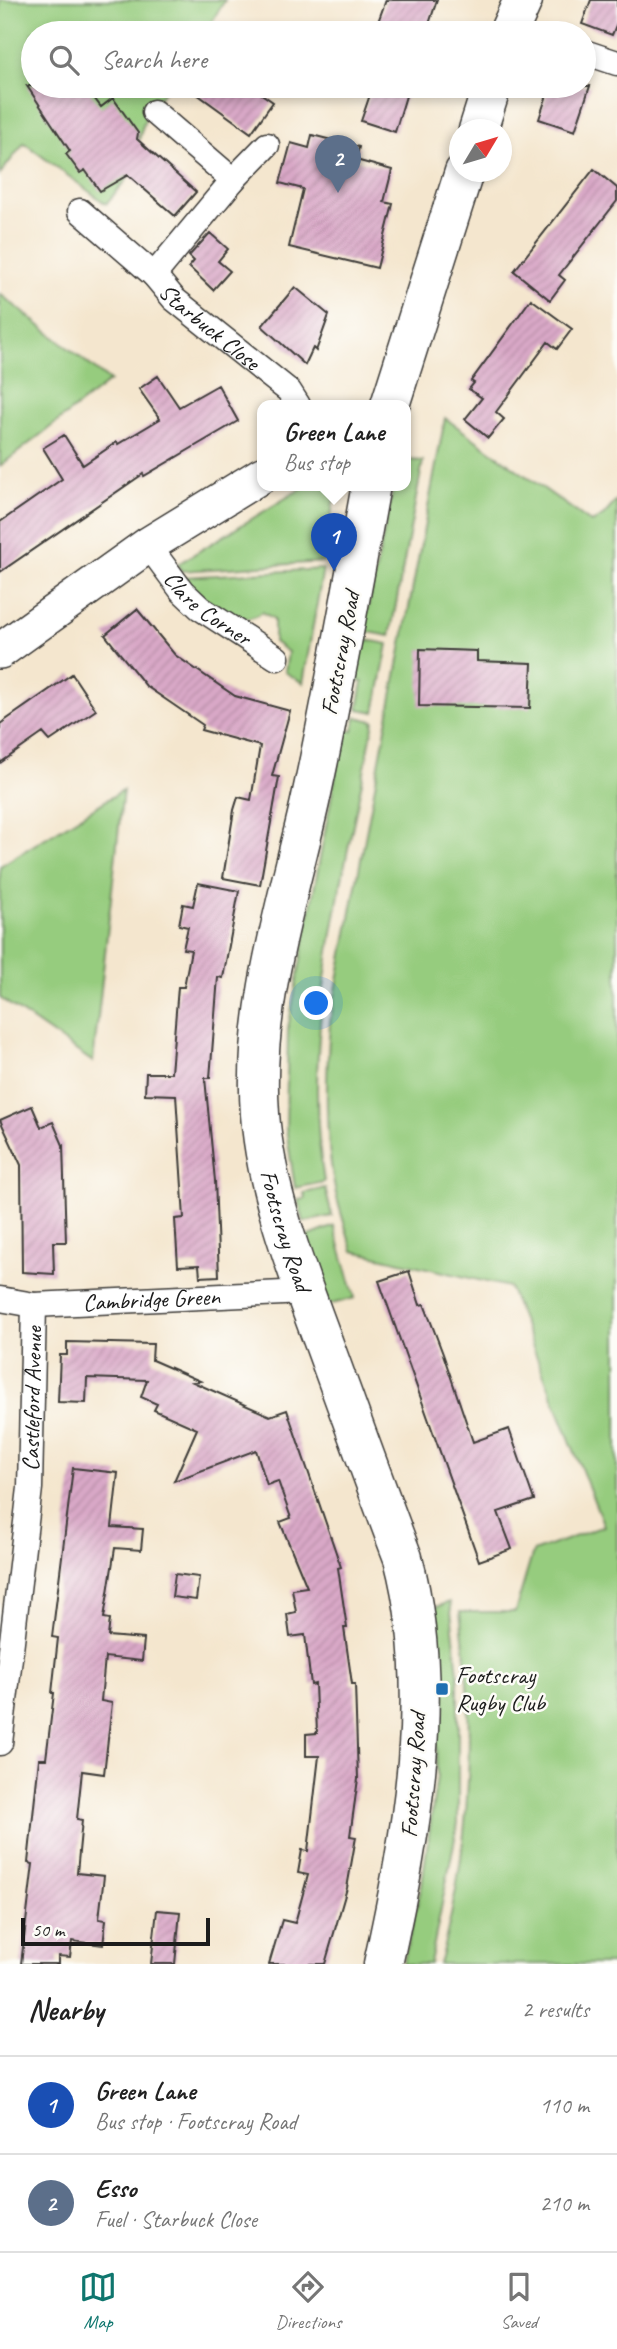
<!DOCTYPE html>
<html lang="en">
<head>
<meta charset="utf-8">
<style>
	:root { --surface:#fff; --page:#f2f2f2; --text:#222; --muted:#767676; --line:#e0e0e0; --accent:#0f766e }
	body { margin:0; font-family:Caveat,sans-serif; background:var(--page); color:var(--text) }
	.compass { position:absolute; left:449px; top:119px; width:63px; height:63px; border-radius:50%; background:var(--surface); box-shadow:0 4px 10px #0003; rotate:52deg }
	.scale { position:absolute; left:21px; bottom:18px; width:189px; box-sizing:border-box; padding-left:7px; border:4px solid #1c1c1c; border-top:0; font-size:19px; line-height:24px; white-space:nowrap; color:#1c1c1c; -webkit-text-stroke:5px #fdfcf7; paint-order:stroke }
	.you { position:absolute; left:317px; top:1004px; width:24px; height:24px; margin:-18px; border:5px solid #fff; border-radius:50%; background:#1a73e8; box-shadow:0 0 0 10px #1a73e833 }
	.badge { display:grid; place-items:center; width:46px; height:46px; border-radius:50%; background:var(--accent); color:#fff; font-size:23px; font-weight:700 }
	.pin { position:absolute; translate:-50% -58px; filter:drop-shadow(0 2px 4px #0008) }
	.pin::after { content:''; position:absolute; top:37px; width:24px; height:21px; background:inherit; clip-path:polygon(0 0,100% 0,50% 100%) }
	.popup { position:absolute; left:257px; top:400px; width:154px; height:91px; box-sizing:border-box; display:grid; place-content:center; border-radius:14px; background:var(--surface); filter:drop-shadow(0 2px 5px #0005); font-size:23px; white-space:nowrap; color:var(--muted) }
	.popup b { font-size:26px; color:var(--text) }
	.popup::after { content:''; position:absolute; left:50%; top:100%; margin-left:-14px; border:14px solid transparent; border-top-color:var(--surface) }
	.list { margin:0; padding:0; list-style:none }
	h2 { display:flex; justify-content:space-between; align-items:center; height:91px; margin:0; padding:0 28px; font-size:30px }
	h2 small { font-size:23px; font-weight:400; color:var(--muted) }
	.list li { display:grid; grid-template-columns:46px 1fr auto; gap:21px; align-items:center; box-sizing:border-box; height:98px; padding:0 28px; border-top:2px solid var(--line) }
	.list b { display:block; font-size:26px; white-space:nowrap }
	.list p { margin:0; font-size:23px; white-space:nowrap; color:var(--muted) }
	.list em { font-size:23px; font-style:normal; color:var(--muted) }
	.icon { flex:none; width:38px; height:38px; fill:none; stroke:currentColor; stroke-width:2; stroke-linecap:round; stroke-linejoin:round }
	.map { position:relative; flex:none; width:617px; height:1964px; overflow:hidden }
	.search { position:absolute; background:var(--surface); box-shadow:0 4px 10px #0003; left:21px; right:21px; top:21px; height:77px; display:flex; align-items:center; gap:18px; box-sizing:border-box; padding:0 24px; border-radius:38px; color:var(--muted); font-size:26px }
	.sheet { height:287px; background:var(--surface) }
	nav { display:flex; justify-content:space-around; align-items:center; box-sizing:border-box; height:98px; border-top:2px solid var(--line); background:var(--surface); font-size:19px; color:var(--muted) }
	nav a { display:grid; justify-items:center; gap:4px }
	nav .on { color:var(--accent) }
	.map>svg:first-child { display:block }
	.green { fill:#96cc7e; stroke:#59744d; stroke-width:2 }
	.building { fill:url(#building-hatch) }
	.lines { fill:none; stroke-linecap:round; stroke-linejoin:round }
	.street-casing { stroke:#3c3a37; stroke-width:27 }
	.secondary-casing { stroke:#3c3a37; stroke-width:38 }
	.primary-casing { stroke:#3c3a37; stroke-width:41 }
	.street { stroke:#fff; stroke-width:24 }
	.secondary { stroke:#fff; stroke-width:35 }
	.primary { stroke:#fff; stroke-width:38 }
	.poi-dot { fill:#1f6fb2; stroke:#fdfcf7; stroke-width:2.5 }
	.labels { text-anchor:middle; dominant-baseline:central; stroke-width:5; stroke-linejoin:round; paint-order:stroke }
	.street-label { font-size:24px; fill:#1c1c1c; stroke:#fdfcf7 }
	.poi-label { font-size:24px; fill:#1c1c1c; stroke:#fdfcf7; text-anchor:start }
</style>
</head>
<body>
<div class="map">
<svg width="617" height="1964" viewBox="0 0 617 1964">
	<defs>
		<pattern id="building-hatch" width="6" height="6" patternUnits="userSpaceOnUse" patternTransform="scale(1.75)"><rect width="6" height="6" fill="#d9a8c7"/><path d="M-1 1l2-2M0 6l6-6M5 7l2-2" fill="none" stroke="#ba90aa"/></pattern>
	</defs>
	<rect width="100%" height="100%" fill="#fdfcf7"/>
	<filter id="ink" filterUnits="userSpaceOnUse"><feTurbulence type="fractalNoise" baseFrequency=".0143" numOctaves="2"/><feDisplacementMap in="SourceGraphic" scale="14" xChannelSelector="R" yChannelSelector="G"/><feConvolveMatrix kernelMatrix="1 2 1 2 8 2 1 2 1" color-interpolation-filters="sRGB"/></filter>
	<filter id="wash" filterUnits="userSpaceOnUse"><feTurbulence type="fractalNoise" baseFrequency=".00686" numOctaves="4" result="noise"/><feDisplacementMap in="SourceGraphic" scale="28" xChannelSelector="R" yChannelSelector="G"/><feGaussianBlur stdDeviation="1.57" result="paint"/><feColorMatrix in="noise" values="0 0 0 0 0 0 0 0 0 0 0 0 0 0 0 0 0 1.4 0 .05"/><feComposite in="paint" operator="in"/></filter>
	<g filter="url(#wash)">
		<rect width="100%" height="100%" fill="#f4e6ce"/>
		<!-- green -->
		<path class="green" d="M0 0H225L205 33H33V86H168L146 116 127 179 106 204 24 143 0 174Z
			M0 294 110 381 0 466Z
			M445 418 592 523 604 515 617 500V1964H439C471 1849 476 1730 460 1612H515L533 1552 604 1526 509 1287 353 1251C347 1231 339 1210 335 1189 324 1134 326 1078 330 1022Z
			M406 460 423 461 390 636 363 631 394 485H406Z
			M307 485H336L324 562 181 571 178 564Z
			M323 569 303 683 285 672 288 652 274 642V619L262 612C232 635 203 597 181 577Z
			M362 639 388 644 375 712 358 709 363 682 354 680Z
			M356 717 374 721C346 872 299 1028 324 1182L295 1188 286 1128 288 1028 344 730 353 731Z
			M123 790 93 1062 0 998V866Z
			M325 1188 332 1216 304 1222 298 1200 305 1199 304 1193Z
			M334 1226 355 1298 328 1305 307 1237Z
			M450 1602 458 1673V1823L430 1964H403L422 1884 437 1776 433 1608Z"/>
		<g id="blocks">
			<!-- building -->
			<path class="building" d="M386 0H437L426 33H374Z
				M591 0H617V23L612 35 582 24Z
				M27 86H85L101 107 113 98 138 133 137 139 196 192 175 216 128 175 100 191 85 170 80 173 66 154 70 151Z
				M186 86H250L273 102 251 133Z
				M373 86H409L395 132 361 121Z
				M550 86H590L575 131 539 119Z
				M312 135 359 147 356 160 392 170 384 202 393 204 377 268 289 247 303 189 280 183 291 143 309 148Z
				M594 169 617 188V201L559 275 565 280 550 300 514 271Z
				M210 233 228 249 218 261 230 271 213 290 189 267 194 261 189 256Z
				M295 287 329 315 316 351 313 348 305 365 262 326Z
				M531 299 572 329 557 349 548 342 496 412 504 419 488 438 465 419 482 398 469 389 474 383 471 381Z
				M158 376 179 407 218 385 238 421 144 476 143 474 0 572V522L62 479 43 448 64 435 83 465 117 442 118 444 160 419 139 389Z
				M137 609 175 655 235 696 290 711 272 776 279 777 260 885 223 878 234 810 238 797 251 800 260 746 201 730 203 725 146 686 105 635Z
				M420 649 477 651V661L532 663 530 708 419 706Z
				M72 674 96 710 50 741 43 733 0 763V724Z
				M198 883 239 891 223 978 218 977 210 1078H205L215 1181 219 1276 200 1277 199 1265 178 1266 175 1219 184 1218 176 1095 145 1094 146 1073H171L178 987H184L191 950 183 949 188 927 179 925 183 904 193 906Z
				M32 1106 41 1127 53 1122 63 1145 66 1242H53L54 1274 22 1272 21 1165 0 1120Z
				M409 1271 420 1305 424 1304 443 1354 473 1442 509 1429 534 1500 498 1512 512 1549 479 1561 379 1281Z
				M67 1342 153 1344 152 1360 200 1381 193 1382 270 1416 287 1410 341 1567 338 1568 347 1628H344L352 1684H355L358 1779 350 1836 356 1837 347 1888 325 1964H269L282 1920 295 1923 308 1875 298 1873 302 1850 308 1851 319 1756H306V1734L317 1733 315 1684 311 1685 305 1635 290 1637 287 1614 296 1612 292 1589 307 1587 280 1522 291 1518 278 1481 267 1485 256 1450 174 1481 197 1429 154 1410 157 1404 141 1397 147 1380 87 1378 86 1403 58 1402 60 1355H67Z
				M73 1468 118 1473 112 1527 143 1529 141 1550 115 1548 104 1618 110 1619 108 1636 144 1639 142 1661 105 1657 101 1701 112 1703 104 1774 82 1771 77 1819 82 1820 77 1873 104 1876 99 1919 106 1920 103 1945 72 1941 70 1957 58 1956V1964H21L33 1864 28 1863 39 1759H46L54 1693H52L58 1638 52 1637Z
				M175 1574 199 1577 196 1600 172 1597Z
				M157 1910 180 1912 175 1964H151Z"/>
		</g>
	</g>
	<g filter="url(#ink)">
		<use href="#blocks" fill-opacity="0" stroke="#3c3a37" stroke-width="2"/>
		<g class="lines">
			<defs>
				<g id="street">
					<path d="M584 52 617 63"/>
					<path id="s1" d="M154 112 233 180 154 275 174 299 289 391 298 405"/>
					<path d="M233 180 267 145"/>
					<path d="M80 211 154 275"/>
					<path id="s2" d="M148 545 182 591 200 608 277 658"/>
					<path id="s3" d="M0 1299 34 1305 305 1292"/>
					<path id="s4" d="M0 1743 30 1488 34 1305"/>
				</g>
				<path id="secondary" d="M0 651 148 545 262 475"/>
				<g id="primary">
					<path d="M508 33 523 0"/>
					<path d="M478 130 492 86"/>
					<path d="M390 405 464 172"/>
					<path id="s5" d="M371 485C352 591 333 697 310 802 287 904 252 1009 260 1114 266 1193 297 1271 324 1344 350 1415 376 1487 403 1558 438 1691 412 1832 383 1964"/>
				</g>
			</defs>
			<!-- street casing -->
			<use href="#street" class="street-casing"/>
			<!-- secondary casing -->
			<use href="#secondary" class="secondary-casing"/>
			<!-- primary casing -->
			<use href="#primary" class="primary-casing"/>
			<!-- street -->
			<use href="#street" class="street"/>
			<!-- secondary -->
			<use href="#secondary" class="secondary"/>
			<!-- primary -->
			<use href="#primary" class="primary"/>
		</g>
	</g>
	<!-- markers -->
	<rect class="poi-dot" x="435" y="1682" width="14" height="14" rx="3.5"/>
	<g class="labels">
		<!-- street labels -->
		<g class="street-label">
			<text stroke="none"><textPath href="#s1" startOffset="304">Starbuck Close</textPath></text>
			<text stroke="none"><textPath href="#s2" startOffset="88">Clare Corner</textPath></text>
			<text transform="translate(340 653) rotate(-79)">Footscray Road</text>
			<text stroke="none"><textPath href="#s5" startOffset="760">Footscray Road</textPath></text>
			<text stroke="none"><textPath href="#s3" startOffset="152">Cambridge Green</textPath></text>
			<text stroke="none"><textPath href="#s4" startOffset="346">Castleford Avenue</textPath></text>
			<text transform="translate(413 1775) rotate(-86)">Footscray Road</text>
		</g>
		<!-- poi labels -->
		<g class="poi-label">
			<text x="456" y="1675">Footscray<tspan x="456" dy="28">Rugby Club</tspan></text>
		</g>
	</g>
</svg>
<svg class="compass" viewBox="-18 -18 36 36"><path d="M0-13l5 13h-10z" fill="#e53935"/><path d="M0 13l5-13h-10z" fill="#767676"/></svg>
<div class="scale">50 m</div>
<div class="you"></div>
<div class="pin badge" style="left:334px;top:571px;background:#1a4fb4">1</div>
<div class="popup"><b>Green Lane</b>Bus stop</div>
<div class="pin badge" style="left:338px;top:193px;background:#5c6f8a">2</div>
<div class="search"><svg class="icon" aria-label="search" viewBox="0 0 24 24"><circle cx="10" cy="10" r="6"/><path d="M15 15l6 6"/></svg>Search here</div>
</div>
<section class="sheet">
<h2>Nearby<small>2 results</small></h2>
<ul class="list">
<li><span class="badge" style="background:#1a4fb4">1</span><div><b>Green Lane</b><p>Bus stop · Footscray Road</p></div><em>110 m</em></li>
<li><span class="badge" style="background:#5c6f8a">2</span><div><b>Esso</b><p>Fuel · Starbuck Close</p></div><em>210 m</em></li>
</ul>
</section>
<nav>
<a class="on"><svg class="icon" aria-label="map" viewBox="0 0 24 24"><path d="M3 6l6-2 6 2 6-2v14l-6 2-6-2-6 2zM9 4v14M15 6v14"/></svg>Map</a>
<a><svg class="icon" aria-label="directions" viewBox="0 0 24 24"><path d="M12 3l9 9-9 9-9-9zM9 14v-3h6M13 9l2 2-2 2"/></svg>Directions</a>
<a><svg class="icon" aria-label="saved" viewBox="0 0 24 24"><path d="M7 4h10v16l-5-4-5 4z"/></svg>Saved</a>
</nav>
</body>
</html>
